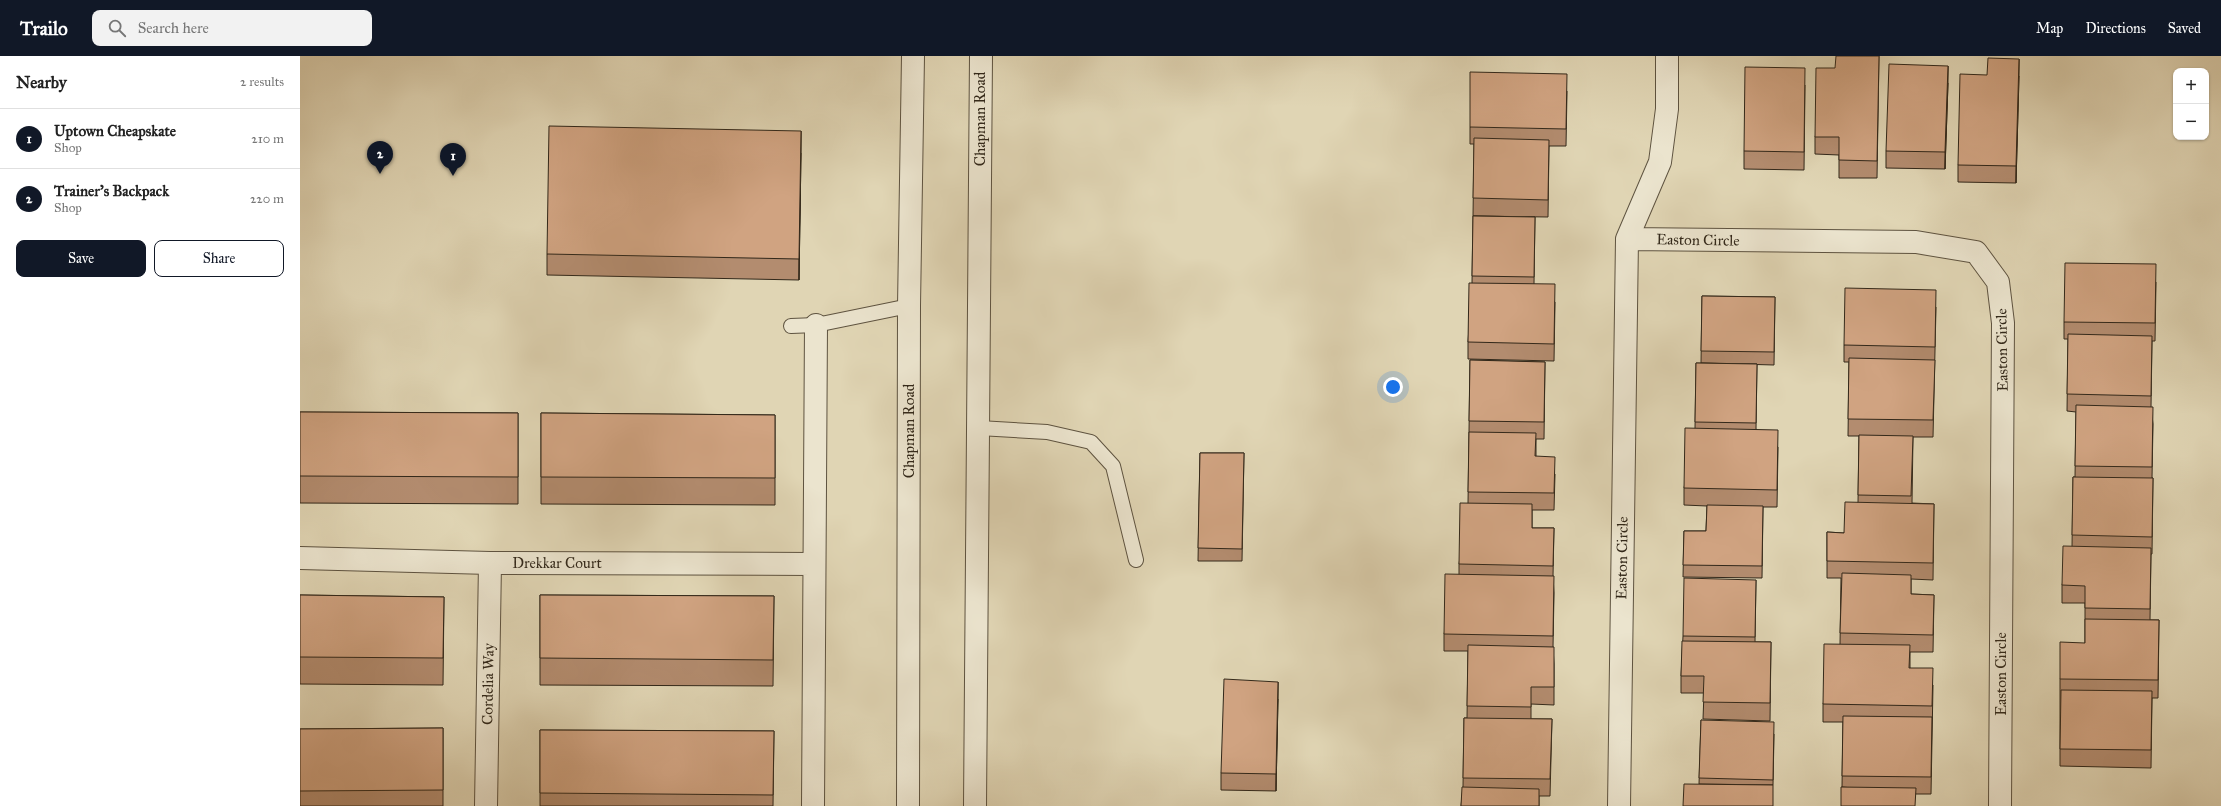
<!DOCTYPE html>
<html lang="en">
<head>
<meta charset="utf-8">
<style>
	:root { --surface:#fff; --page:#f2f2f2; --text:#222; --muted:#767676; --line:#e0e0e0; --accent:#111827 }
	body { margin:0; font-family:"IM FELL Great Primer",serif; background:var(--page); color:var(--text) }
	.controls { position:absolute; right:12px; top:12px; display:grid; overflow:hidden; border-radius:8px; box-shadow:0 1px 3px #0004 }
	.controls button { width:36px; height:36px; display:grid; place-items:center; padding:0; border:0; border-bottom:1px solid var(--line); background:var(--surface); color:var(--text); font:20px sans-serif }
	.you { position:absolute; left:1093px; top:331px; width:14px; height:14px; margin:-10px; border:3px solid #fff; border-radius:50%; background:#1a73e8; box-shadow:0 0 0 6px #1a73e833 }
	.badge { display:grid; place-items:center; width:26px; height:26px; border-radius:50%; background:var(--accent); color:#fff; font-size:13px; font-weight:700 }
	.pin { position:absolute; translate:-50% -33px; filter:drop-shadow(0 1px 2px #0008) }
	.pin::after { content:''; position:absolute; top:21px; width:14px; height:12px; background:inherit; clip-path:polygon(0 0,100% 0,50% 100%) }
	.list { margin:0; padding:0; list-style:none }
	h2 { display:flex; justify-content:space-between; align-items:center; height:52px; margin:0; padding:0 16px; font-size:17px }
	h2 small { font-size:13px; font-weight:400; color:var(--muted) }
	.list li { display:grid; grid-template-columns:26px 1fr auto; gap:12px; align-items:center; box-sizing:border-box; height:60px; padding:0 16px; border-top:1px solid var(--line) }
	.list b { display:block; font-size:15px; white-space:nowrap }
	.list p { margin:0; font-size:13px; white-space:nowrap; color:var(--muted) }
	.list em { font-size:13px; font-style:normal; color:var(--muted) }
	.actions { display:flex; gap:8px; padding:12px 16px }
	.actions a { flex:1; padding:9px 0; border:1px solid var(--accent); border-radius:8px; text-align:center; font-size:14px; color:var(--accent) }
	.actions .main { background:var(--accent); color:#fff }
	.icon { flex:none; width:22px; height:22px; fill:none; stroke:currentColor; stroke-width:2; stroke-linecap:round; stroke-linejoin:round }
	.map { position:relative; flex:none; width:1921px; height:750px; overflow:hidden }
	header { display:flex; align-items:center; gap:24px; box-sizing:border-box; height:56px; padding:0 20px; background:var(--accent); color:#fff }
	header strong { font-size:19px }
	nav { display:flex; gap:22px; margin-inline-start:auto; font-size:14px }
	.search { width:280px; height:36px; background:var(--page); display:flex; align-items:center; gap:10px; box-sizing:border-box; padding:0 14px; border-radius:8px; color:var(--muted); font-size:15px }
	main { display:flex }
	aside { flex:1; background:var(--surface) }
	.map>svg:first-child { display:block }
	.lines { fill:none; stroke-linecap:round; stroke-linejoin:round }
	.service-casing { stroke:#5e5340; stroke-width:16 }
	.minor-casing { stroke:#5e5340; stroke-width:24 }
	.tertiary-casing { stroke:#5e5340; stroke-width:24 }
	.service { stroke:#ebe4ce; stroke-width:14 }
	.minor { stroke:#ebe4ce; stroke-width:22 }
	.tertiary { stroke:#ebe4ce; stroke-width:22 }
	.wall { fill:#b38c6f; stroke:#32281a }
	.shaded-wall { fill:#92725a; stroke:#32281a }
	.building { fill:#d0a381; stroke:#32281a }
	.labels { text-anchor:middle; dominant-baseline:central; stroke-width:3; stroke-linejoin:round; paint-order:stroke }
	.street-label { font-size:15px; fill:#32281a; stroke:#ebe4ce }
</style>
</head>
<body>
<header>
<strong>Trailo</strong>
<div class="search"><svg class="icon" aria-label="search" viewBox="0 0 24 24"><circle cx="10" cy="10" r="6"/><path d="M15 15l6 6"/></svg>Search here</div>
<nav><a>Map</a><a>Directions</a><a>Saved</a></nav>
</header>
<main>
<aside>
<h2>Nearby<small>2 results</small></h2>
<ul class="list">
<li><span class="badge">1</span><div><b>Uptown Cheapskate</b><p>Shop</p></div><em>210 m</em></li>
<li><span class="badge">2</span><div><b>Trainer's Backpack</b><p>Shop</p></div><em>220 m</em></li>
</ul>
<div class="actions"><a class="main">Save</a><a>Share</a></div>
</aside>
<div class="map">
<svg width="1921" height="750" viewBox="0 0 1921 750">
	<rect width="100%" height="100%" fill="#e0d5b4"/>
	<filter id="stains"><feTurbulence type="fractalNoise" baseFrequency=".005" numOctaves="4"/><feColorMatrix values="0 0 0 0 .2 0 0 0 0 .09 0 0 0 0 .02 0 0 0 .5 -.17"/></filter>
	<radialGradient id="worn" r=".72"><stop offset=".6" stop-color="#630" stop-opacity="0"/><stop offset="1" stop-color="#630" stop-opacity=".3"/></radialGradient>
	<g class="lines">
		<defs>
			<path id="service" d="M491 270 516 269 609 250
				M679 372 747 376 791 386 813 410 836 504"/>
			<path id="minor" d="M1327 183 1360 106 1367 53V0
				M0 502 190 507 514 508
				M186 750 190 507
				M513 750 516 269
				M1319 750 1327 183 1616 186 1676 196 1698 226 1703 267 1700 750"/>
			<path id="tertiary" d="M608 750 609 250 613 0
				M675 750 681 0"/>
		</defs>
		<!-- service casing -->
		<use href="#service" class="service-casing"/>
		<!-- minor casing -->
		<use href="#minor" class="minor-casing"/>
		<!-- tertiary casing -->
		<use href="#tertiary" class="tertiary-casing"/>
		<!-- service -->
		<use href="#service" class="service"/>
		<!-- minor -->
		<use href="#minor" class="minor"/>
		<!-- tertiary -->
		<use href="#tertiary" class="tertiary"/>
	</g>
	<!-- wall -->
	<path class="wall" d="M1579 0 1577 122H1539V99L1515 98V81L1535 12Z
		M1719 20 1716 127 1658 126V109Z
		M1648 27 1645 113 1586 112V95Z
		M1505 29 1504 114 1444 113V95Z
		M1267 35 1266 90H1249L1248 161 1173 160 1174 88H1170V71Z
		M501 97 499 224 247 219V198Z
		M1173 160 1235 161 1234 228 1255 246 1254 305 1168 303V286L1172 227Z
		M1856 226 1855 285H1852L1851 351 1853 368 1852 422H1853L1852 498H1851L1850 564H1859L1858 642H1852L1851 712 1760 710V623L1785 587V547H1762V529L1772 491 1773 421H1775L1776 356 1767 355 1768 283H1764V266Z
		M1402 240 1475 241 1474 309 1401 307Z
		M1636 251 1633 381H1613L1612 447 1634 448 1633 524 1611 523V538L1634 539 1633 596H1610V612L1633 629 1631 738H1616L1542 731 1543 666H1523V648L1540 588 1541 522H1527V476L1544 477 1558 446 1559 380H1548L1549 306H1544V289Z
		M1170 304 1245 306 1244 383H1236V400L1255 418 1254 454H1232V472H1254L1253 520 1254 537 1253 591 1254 608V649L1231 648V663H1252L1250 740H1239V750H1161L1163 731 1164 662H1167L1168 595H1144V578L1159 518V508L1168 447Z
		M1396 307 1457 308 1456 373 1478 391 1477 451H1463L1462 522 1383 521 1384 475H1406L1407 450 1384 449V432L1395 372Z
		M0 356 218 357V448L0 447Z
		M241 357 475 359V449L241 448Z
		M900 397H944L942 505H898Z
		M1456 524 1455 586H1471L1470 665 1403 663 1404 637H1381V620L1383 580Z
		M0 539 144 541 143 629 0 628Z
		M240 539 474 540 473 630 240 629Z
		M978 643 976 735 921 734V717Z
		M1401 664 1474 678 1473 729 1399 728Z
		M143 672V750H0V673Z
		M240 674 474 675 473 750H240Z"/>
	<!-- shaded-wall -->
	<path class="shaded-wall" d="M1719 3V20L1716 127V110Z
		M1648 10V27L1645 113V96Z
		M501 75V97L499 224V203Z
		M978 626V643L976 735V718Z"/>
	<!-- building -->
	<path class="building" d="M1536 0H1579L1577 105 1539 104V81H1515L1516 12H1535Z
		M1688 2 1719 3 1716 110 1658 109 1660 18 1687 19Z
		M1589 8 1648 10 1645 96 1586 95Z
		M1445 11 1505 12 1504 96 1444 95Z
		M1170 16 1267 18 1266 73 1170 71Z
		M249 70 501 75 499 203 247 198Z
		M1174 82 1249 84 1248 144 1173 142Z
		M1173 160 1235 161 1234 221 1172 220Z
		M1765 207 1856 208 1855 267 1764 266Z
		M1169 227 1255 228 1254 288 1168 286Z
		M1545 232 1636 234 1635 291 1544 289Z
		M1402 240 1475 241 1474 296 1401 295Z
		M1768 278 1852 280 1851 340 1767 338Z
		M1549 302 1635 304 1633 364 1548 363Z
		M1170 304 1245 306 1244 366 1169 365Z
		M1396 307 1457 308 1456 367 1395 366Z
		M1776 349 1853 351 1852 411 1775 410Z
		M0 356 218 357V421L0 420Z
		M241 357 475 359V422L241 421Z
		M1385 372 1478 374 1477 434 1384 432Z
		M1169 376 1236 377 1235 400 1255 401 1254 437 1168 436Z
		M1559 379 1613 380 1611 440 1558 439Z
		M900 397H944L942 493 898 492Z
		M1773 421 1853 422 1852 481 1772 479Z
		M1545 446 1634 448 1633 507 1527 505V476L1544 477Z
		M1160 447 1232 448V472H1254L1253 510 1159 508Z
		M1407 449 1463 450 1462 510 1383 509 1384 475H1406Z
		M1763 490 1851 492 1850 553 1785 552V530L1762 529Z
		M1542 517 1611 519V538L1634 539 1633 579 1540 577Z
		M1145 518 1254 520 1253 580 1144 578Z
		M1384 522 1456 524 1455 581 1383 580Z
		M0 539 144 541 143 602 0 601Z
		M240 539 474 540 473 604 240 602Z
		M1785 563 1859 564 1858 624 1760 623V586L1785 587Z
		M1382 585 1471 586 1470 647 1403 646 1404 620H1381Z
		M1524 588 1610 589 1609 612H1633L1632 650 1523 648Z
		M1168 589 1254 591V631H1231V651L1167 650Z
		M924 623 978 626 976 718 921 717Z
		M1761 634 1852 635 1851 694 1760 693Z
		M1543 660 1632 661 1631 721 1542 720Z
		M1164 662 1252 663 1250 723 1163 722Z
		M1401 664 1474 666 1473 724 1399 722Z
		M143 672V734L0 735V673Z
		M240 674 474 675 473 739 240 737Z
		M1384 728 1473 729V750H1383Z
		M1162 731 1239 733V750H1161Z
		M1541 731 1616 732 1615 750H1541Z"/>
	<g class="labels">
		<!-- street labels -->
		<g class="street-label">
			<text transform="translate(680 63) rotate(-90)">Chapman Road</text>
			<text transform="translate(1398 184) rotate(1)">Easton Circle</text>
			<text transform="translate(1702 294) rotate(-91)">Easton Circle</text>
			<text transform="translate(609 375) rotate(-90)">Chapman Road</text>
			<text transform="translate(1322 502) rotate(-89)">Easton Circle</text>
			<text x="257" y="507">Drekkar Court</text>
			<text transform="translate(1701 618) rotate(-90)">Easton Circle</text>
			<text transform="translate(188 628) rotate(-89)">Cordelia Way</text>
		</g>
	</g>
	<rect width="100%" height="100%" filter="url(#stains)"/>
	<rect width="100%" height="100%" fill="url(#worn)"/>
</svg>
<div class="controls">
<button>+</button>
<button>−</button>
</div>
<div class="you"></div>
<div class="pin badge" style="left:153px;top:120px">1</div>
<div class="pin badge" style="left:80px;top:118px">2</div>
</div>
</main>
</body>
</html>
